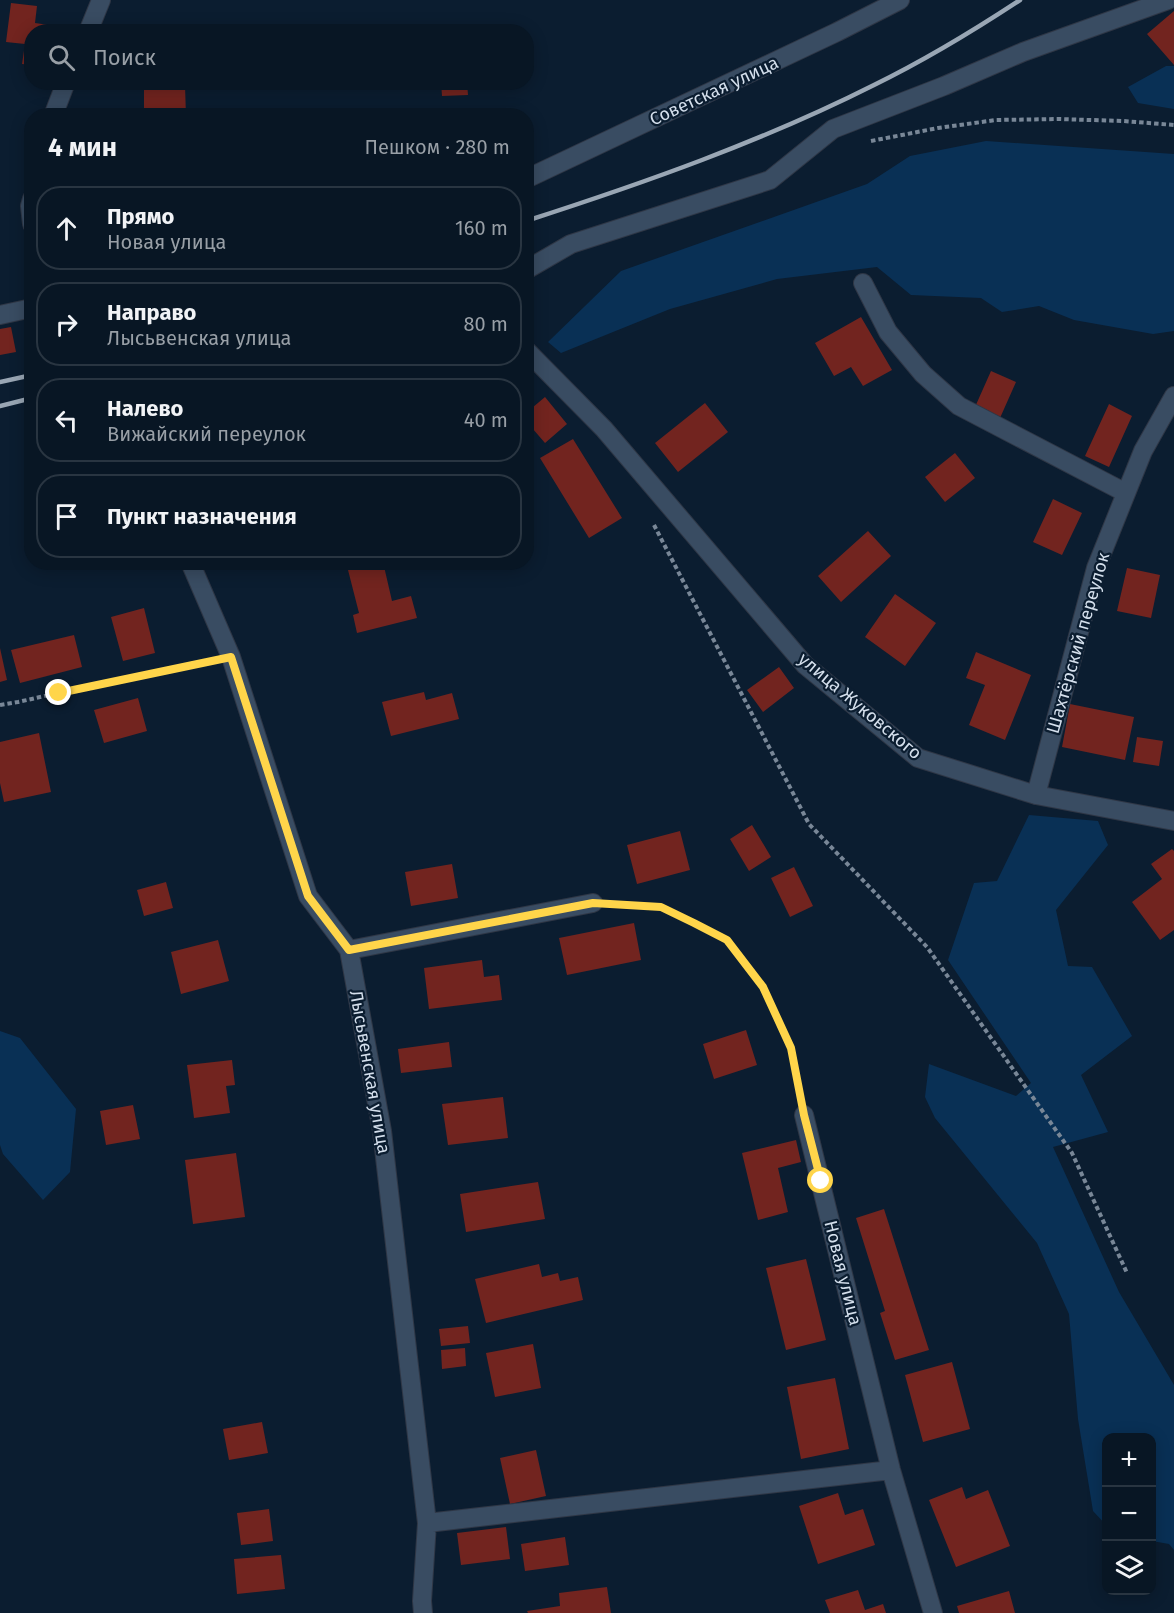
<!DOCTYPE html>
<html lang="ru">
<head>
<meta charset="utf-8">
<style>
	:root { --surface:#081624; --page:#162331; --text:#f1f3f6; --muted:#989fa6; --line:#293541 }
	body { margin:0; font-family:"Fira Sans",sans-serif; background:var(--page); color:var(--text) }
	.controls { position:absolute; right:18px; bottom:18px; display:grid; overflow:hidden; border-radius:12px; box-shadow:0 3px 15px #0003 }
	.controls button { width:54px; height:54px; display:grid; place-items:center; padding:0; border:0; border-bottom:2px solid var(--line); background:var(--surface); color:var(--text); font:30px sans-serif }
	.stop { position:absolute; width:18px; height:18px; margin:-14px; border:4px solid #ffd54a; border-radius:50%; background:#fff }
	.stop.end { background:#ffd54a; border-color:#fff; box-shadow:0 2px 6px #0008 }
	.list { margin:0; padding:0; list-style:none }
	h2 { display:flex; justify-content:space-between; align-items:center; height:78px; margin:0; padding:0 24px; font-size:26px }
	h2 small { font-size:20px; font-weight:400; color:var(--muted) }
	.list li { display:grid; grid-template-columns:39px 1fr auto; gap:18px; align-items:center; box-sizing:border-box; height:84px; margin:0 12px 12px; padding:0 12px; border:2px solid var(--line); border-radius:24px }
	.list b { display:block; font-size:22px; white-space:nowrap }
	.list p { margin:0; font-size:20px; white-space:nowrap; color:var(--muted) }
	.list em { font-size:20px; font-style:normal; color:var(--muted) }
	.icon { flex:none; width:33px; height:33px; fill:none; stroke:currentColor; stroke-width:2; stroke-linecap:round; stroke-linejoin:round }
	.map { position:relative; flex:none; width:1174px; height:1613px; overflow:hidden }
	.search { position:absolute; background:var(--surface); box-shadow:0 3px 15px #0003; left:24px; top:24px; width:510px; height:66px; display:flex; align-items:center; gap:15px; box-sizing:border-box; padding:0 21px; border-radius:24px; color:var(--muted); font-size:22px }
	.panel { position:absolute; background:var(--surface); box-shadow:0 3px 15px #0003; left:24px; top:108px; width:510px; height:462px; border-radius:24px }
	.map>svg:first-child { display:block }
	.green { fill:#093055 }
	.building { fill:#72241f }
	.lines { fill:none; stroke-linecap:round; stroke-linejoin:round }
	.minor-casing { stroke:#2f3746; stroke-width:20 }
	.path { stroke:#798797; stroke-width:4; stroke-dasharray:4.5 3; stroke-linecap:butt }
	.minor { stroke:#394c62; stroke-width:18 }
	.rail { stroke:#99a6b4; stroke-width:4.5 }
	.route { stroke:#ffd54a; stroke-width:8 }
	.labels { text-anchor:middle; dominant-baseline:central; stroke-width:4.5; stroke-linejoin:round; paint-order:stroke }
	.street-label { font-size:18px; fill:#d4dfec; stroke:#0b1d30 }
</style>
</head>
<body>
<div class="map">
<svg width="1174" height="1613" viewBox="0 0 1174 1613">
	<rect width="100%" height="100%" fill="#0b1d30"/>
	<!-- green -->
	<path class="green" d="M1166 66H1174V109L1138 103 1128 87Z
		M986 141 1174 154V331L1153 334 1074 320 1039 306 1002 312 981 298 911 295 877 267 777 279 670 309 561 353 548 342 621 271 867 184 910 156Z
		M1029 815 1098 821 1108 845 1056 910 1068 966 1092 967 1132 1036 1081 1075 1108 1132 1053 1147 1119 1292 1174 1385V1550L1169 1544 1152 1541V1438H1106V1525L1093 1511 1078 1419 1069 1314 1037 1243 935 1118 925 1097 929 1064 1016 1096 1031 1083 948 960 974 883 997 881Z
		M0 1031 20 1038 76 1109 70 1172 43 1200 3 1154 0 1145Z"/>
	<!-- building -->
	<path class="building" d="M11 3 37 6 35 23 56 26V32H32V65L22 64 25 44 6 42Z
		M1174 11V65L1147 34Z
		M441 82H467L468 95 442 96Z
		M185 85 186 116H144V86Z
		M316 110 318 116H299V115Z
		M861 317 892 370 863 386 851 367 834 376 815 343Z
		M11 327 16 352 0 355V329Z
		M991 371 1016 382 1000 418 975 407Z
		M545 397 567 424 545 443 526 421V413Z
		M705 403 728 432 678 472 655 443Z
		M1109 404 1132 416 1109 467 1085 456Z
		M573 439 622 518 589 538 540 458Z
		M955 453 975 478 945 502 925 477Z
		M1053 499 1082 513 1062 555 1033 542Z
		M868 531 891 556 841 602 818 576Z
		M377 562H383L392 601 411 596 417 618 357 633 353 615 359 613 348 570Z
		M1127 568 1160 575 1151 618 1117 611Z
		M895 594 936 623 905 666 865 637Z
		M144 608 155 653 123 661 111 617Z
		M74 635 82 667 20 683 11 650Z
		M0 648 7 680 0 682Z
		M976 652 1031 675 1005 740 969 725 985 685 966 678Z
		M779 667 794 688 763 712 747 690Z
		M424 692 426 700 452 693 459 719 391 736 382 702Z
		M138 698 147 731 104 743 94 710Z
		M1070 704 1134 717 1125 760 1062 747Z
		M39 733 51 792 4 802 0 783V742Z
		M1137 737 1163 741 1159 766 1133 762Z
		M752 825 771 857 749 871 730 839Z
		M680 831 690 870 637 884 627 845Z
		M1172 849 1174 851V930L1160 940 1132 902 1162 879 1151 864Z
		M452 864 458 898 411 906 405 872Z
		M794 867 813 906 790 917 771 878Z
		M166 882 173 908 144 916 137 890Z
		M634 923 641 960 567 975 559 938Z
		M218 940 229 981 181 994 171 952Z
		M482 960 484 977 499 975 502 1000 429 1009 424 968Z
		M746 1030 757 1065 714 1079 703 1044Z
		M449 1042 452 1067 401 1073 398 1049Z
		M232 1060 235 1085 226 1086 230 1113 194 1118 187 1065Z
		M503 1097 508 1138 448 1145 442 1104Z
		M133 1105 140 1139 106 1145 100 1111Z
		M796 1140 801 1162 778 1168 788 1212 758 1220 742 1153Z
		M236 1153 245 1217 193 1224 185 1160Z
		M538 1182 545 1219 466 1232 460 1194Z
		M884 1209 929 1350 895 1360 880 1313 885 1311 856 1218Z
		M806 1259 826 1340 786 1350 766 1268Z
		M539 1264 542 1277 558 1273 560 1281 578 1277 583 1300 486 1323 475 1279Z
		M468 1326 470 1343 441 1346 439 1329Z
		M533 1344 541 1388 495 1397 486 1353Z
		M465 1348 466 1366 442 1369 441 1350Z
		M952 1362 970 1429 923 1442 905 1375Z
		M835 1378 849 1449 801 1459 787 1387Z
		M262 1422 268 1453 229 1460 223 1429Z
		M536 1450 546 1496 510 1504 500 1458Z
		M962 1487 966 1499 988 1490 1010 1546 956 1567 929 1500Z
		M838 1493 845 1515 863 1509 875 1545 818 1564 799 1506Z
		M269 1509 273 1541 241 1545 237 1513Z
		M506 1527 510 1559 461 1565 457 1533Z
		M565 1537 569 1565 525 1571 521 1544Z
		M281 1555 285 1589 237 1594 234 1559Z
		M607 1587 611 1613H528L527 1611 560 1606 559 1593Z
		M858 1590 865 1610 883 1604 886 1613H830L825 1600Z
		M1009 1591 1015 1613H959L957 1606Z"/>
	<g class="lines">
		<defs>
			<path id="minor" d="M88 32 101 0
				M53 116 66 82
				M526 179 837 32 900 0
				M32 199 30 206 32 224
				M526 270 571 244 770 180 833 129 944 86 1023 52 1168 0
				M863 283 888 332 923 374 959 406 1126 493
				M0 315 32 308
				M526 350 604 429 805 665 918 758 1036 795 1174 821
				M190 562 231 657 308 896 349 950 382 1131 427 1523 422 1601 423 1613
				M1036 795 1096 568 1143 451 1174 396
				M349 950 593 903
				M804 1115 891 1470 933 1613
				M427 1523 891 1470"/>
		</defs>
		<!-- minor casing -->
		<use href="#minor" class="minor-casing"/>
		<!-- path -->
		<path class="path" d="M871 141 938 128 996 120 1058 119 1123 121 1174 125
			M654 525 809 824 927 947 1072 1153 1127 1273
			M0 705 18 702 121 679 210 661
			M615 904 661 907 727 940 763 987 791 1048 800 1093"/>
		<!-- minor -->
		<use href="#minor" class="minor"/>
		<!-- rail -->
		<path class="rail" d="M526 221C644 183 763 141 874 85 925 60 973 31 1020 0
			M0 382 32 375
			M0 406 32 398"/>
	</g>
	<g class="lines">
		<!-- route -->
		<path class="route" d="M59 693 231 657 308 896 349 950 593 903 661 907 694 923 727 940 763 987 791 1048 804 1115 821 1181"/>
	</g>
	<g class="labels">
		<!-- street labels -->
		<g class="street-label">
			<text transform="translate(714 91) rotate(-25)">Советская улица</text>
			<text transform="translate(1078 643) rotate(-74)">Шахтёрский переулок</text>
			<text transform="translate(860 706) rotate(40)">улица Жуковского</text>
			<text transform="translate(370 1072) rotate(80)">Лысьвенская улица</text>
			<text transform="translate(843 1273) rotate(76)">Новая улица</text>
		</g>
	</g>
</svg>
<div class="controls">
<button>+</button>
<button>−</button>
<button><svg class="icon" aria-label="layers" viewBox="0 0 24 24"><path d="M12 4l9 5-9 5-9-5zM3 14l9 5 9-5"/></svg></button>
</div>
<div class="stop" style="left:821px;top:1181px"></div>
<div class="stop end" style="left:59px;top:693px"></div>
<div class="search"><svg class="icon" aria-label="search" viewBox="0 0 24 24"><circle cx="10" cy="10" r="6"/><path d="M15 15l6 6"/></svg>Поиск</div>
<section class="panel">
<h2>4 мин<small>Пешком · 280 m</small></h2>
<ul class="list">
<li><svg class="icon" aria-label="ahead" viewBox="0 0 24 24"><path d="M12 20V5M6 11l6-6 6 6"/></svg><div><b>Прямо</b><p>Новая улица</p></div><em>160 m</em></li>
<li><svg class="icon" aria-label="right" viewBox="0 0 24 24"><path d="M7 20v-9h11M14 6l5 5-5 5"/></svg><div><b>Направо</b><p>Лысьвенская улица</p></div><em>80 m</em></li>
<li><svg class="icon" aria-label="left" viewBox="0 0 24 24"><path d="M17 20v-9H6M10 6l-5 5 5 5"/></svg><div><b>Налево</b><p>Вижайский переулок</p></div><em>40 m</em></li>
<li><svg class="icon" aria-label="arrive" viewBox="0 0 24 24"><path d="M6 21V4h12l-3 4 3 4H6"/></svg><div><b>Пункт назначения</b></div></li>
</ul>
</section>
</div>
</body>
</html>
